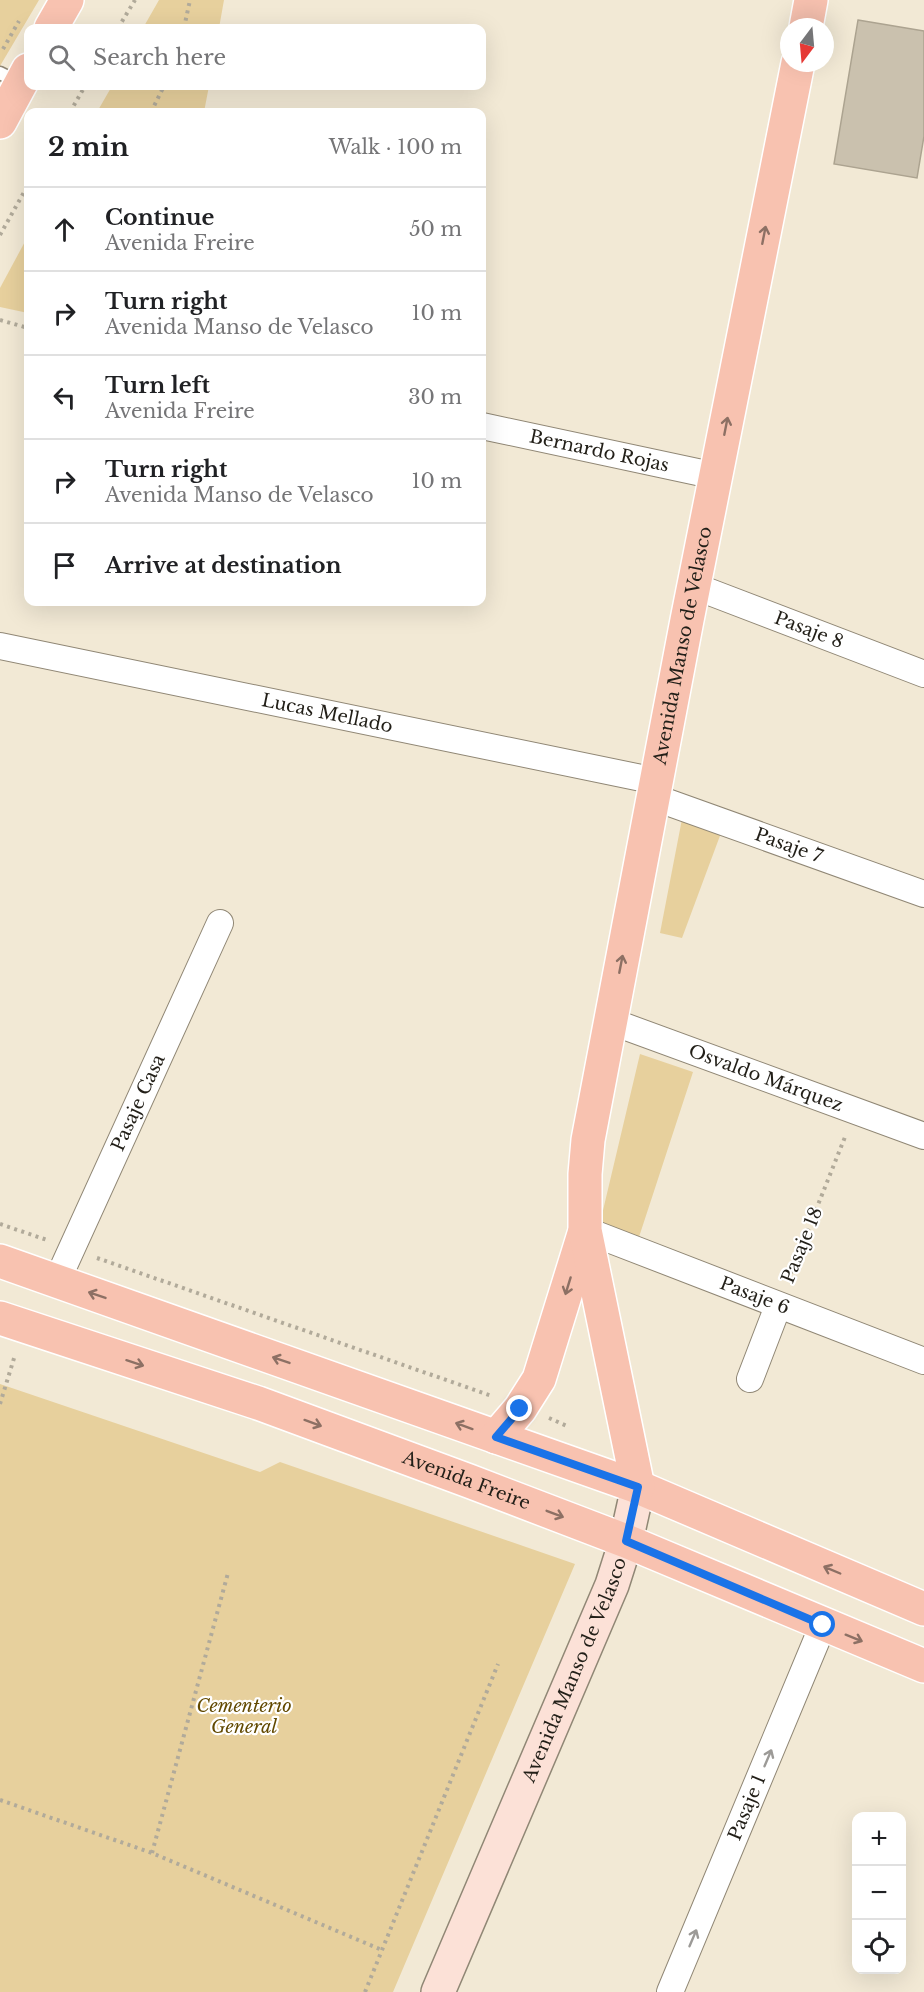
<!DOCTYPE html>
<html lang="en">
<head>
<meta charset="utf-8">
<style>
	:root { --surface:#fff; --page:#f6f6f6; --text:#202124; --muted:#757577; --line:#e0e0e0 }
	body { margin:0; font-family:"Libre Baskerville",serif; background:var(--page); color:var(--text) }
	.controls { position:absolute; right:18px; bottom:18px; display:grid; overflow:hidden; border-radius:12px; box-shadow:0 6px 24px #0002 }
	.controls button { width:54px; height:54px; display:grid; place-items:center; padding:0; border:0; border-bottom:2px solid var(--line); background:var(--surface); color:var(--text); font:30px sans-serif }
	.compass { position:absolute; left:780px; top:18px; width:54px; height:54px; border-radius:50%; background:var(--surface); box-shadow:0 6px 24px #0002; rotate:196deg }
	.stop { position:absolute; width:18px; height:18px; margin:-14px; border:4px solid #1a73e8; border-radius:50%; background:#fff }
	.stop.end { background:#1a73e8; border-color:#fff; box-shadow:0 2px 6px #0008 }
	.list { margin:0; padding:0; list-style:none }
	h2 { display:flex; justify-content:space-between; align-items:center; height:78px; margin:0; padding:0 24px; font-size:26px }
	h2 small { font-size:20px; font-weight:400; color:var(--muted) }
	.list li { display:grid; grid-template-columns:39px 1fr auto; gap:18px; align-items:center; box-sizing:border-box; height:84px; padding:0 24px; border-top:2px solid var(--line) }
	.list b { display:block; font-size:22px; white-space:nowrap }
	.list p { margin:0; font-size:20px; white-space:nowrap; color:var(--muted) }
	.list em { font-size:20px; font-style:normal; color:var(--muted) }
	.icon { flex:none; width:33px; height:33px; fill:none; stroke:currentColor; stroke-width:2; stroke-linecap:round; stroke-linejoin:round }
	.map { position:relative; flex:none; width:924px; height:1992px; overflow:hidden }
	.search { position:absolute; background:var(--surface); box-shadow:0 6px 24px #0002; left:24px; top:24px; width:462px; height:66px; display:flex; align-items:center; gap:15px; box-sizing:border-box; padding:0 21px; border-radius:12px; color:var(--muted); font-size:22px }
	.panel { position:absolute; background:var(--surface); box-shadow:0 6px 24px #0002; left:24px; top:108px; width:462px; height:498px; border-radius:12px }
	.map>svg:first-child { display:block }
	.green { fill:#e7d09d }
	.building { fill:#cac1ae; stroke:#aca390; stroke-width:1.5 }
	.lines { fill:none; stroke-linecap:round; stroke-linejoin:round }
	.lane-casing { stroke:#908775; stroke-width:15 }
	.street-casing { stroke:#908775; stroke-width:28 }
	.secondary-casing { stroke:#908775; stroke-width:36 }
	.primary-casing { stroke:#fff; stroke-width:36 }
	.path { stroke:#b1aa9a; stroke-width:4; stroke-dasharray:3 4.5; stroke-linecap:butt }
	.lane { stroke:#fff; stroke-width:12 }
	.street { stroke:#fff; stroke-width:26 }
	.secondary { stroke:#fce1d7; stroke-width:33 }
	.primary { stroke:#f8c2b0; stroke-width:33 }
	.oneway { stroke:#8d7064 }
	.oneway2 { stroke:#9c9a97 }
	.route { stroke:#1a73e8; stroke-width:8 }
	.labels { text-anchor:middle; dominant-baseline:central; stroke-width:4.5; stroke-linejoin:round; paint-order:stroke }
	.street-label { font-size:18px; fill:#221f18; stroke:#fff }
	.park-label { font-size:18px; font-style:italic; fill:#624900; stroke:#fff }
</style>
</head>
<body>
<div class="map">
<svg width="924" height="1992" viewBox="0 0 924 1992">
	<rect width="100%" height="100%" fill="#f2e9d5"/>
	<!-- green -->
	<path class="green" d="M0 0H39L0 66Z
		M159 0H224L219 28H143Z
		M112 86H209L204 112H97Z
		M28 236V313L0 307V288Z
		M682 819 721 833 682 938 660 933Z
		M640 1054 693 1072 639 1237 600 1223Z
		M0 1384 260 1472 280 1462 575 1564 393 1992H0Z"/>
	<!-- building -->
	<path class="building" d="M858 20 924 31V136L917 178 834 164Z"/>
	<g class="lines">
		<defs>
			<path id="lane" d="M0 73 20 83"/>
			<g id="street">
				<path id="s1" d="M482 426 716 476"/>
				<path id="s2" d="M694 586 924 674"/>
				<path id="s3" d="M0 646 656 781"/>
				<path id="s4" d="M653 797 924 894"/>
				<path id="s5" d="M610 1021 924 1136"/>
				<path id="s6" d="M585 1230 924 1361"/>
				<path id="s7" d="M57 1281 220 923"/>
				<path d="M750 1379 778 1306"/>
				<path id="s8" d="M670 1992 823 1625"/>
			</g>
			<g id="secondary">
				<path id="s9" d="M438 1992 612 1585 626 1541 638 1487"/>
			</g>
			<g id="primary">
				<path d="M806 27 811 0"/>
				<path d="M51 28 67 0"/>
				<path d="M0 122 28 70"/>
				<path d="M0 1261 638 1487 924 1609"/>
				<path id="s10" d="M0 1318 258 1403 469 1481 626 1541 924 1666"/>
				<path d="M496 1437 520 1409 539 1379 584 1234"/>
				<path id="s11" d="M638 1487 585 1230V1174L588 1140 687 620 798 63"/>
			</g>
		</defs>
		<!-- lane casing -->
		<use href="#lane" class="lane-casing"/>
		<!-- street casing -->
		<use href="#street" class="street-casing"/>
		<!-- secondary casing -->
		<use href="#secondary" class="secondary-casing"/>
		<!-- primary casing -->
		<use href="#primary" class="primary-casing"/>
		<!-- path -->
		<path class="path" d="M118 28 135 0
			M184 28 190 0
			M3 49 19 21
			M70 112 85 86
			M151 112 164 86
			M0 235 28 185
			M0 320 28 328
			M0 1224 47 1240
			M97 1258 492 1396
			M788 1280 845 1137
			M0 1404 15 1355
			M549 1418 567 1426
			M0 1800 152 1853 382 1950
			M152 1853 228 1573
			M365 1992 498 1664"/>
		<!-- lane -->
		<use href="#lane" class="lane"/>
		<!-- street -->
		<use href="#street" class="street"/>
		<!-- secondary -->
		<use href="#secondary" class="secondary"/>
		<!-- primary -->
		<use href="#primary" class="primary"/>
	</g>
	<!-- one-way arrows -->
	<defs><path id="oneway-shaft" d="M-6 0H5M1.5-3L5.5 0L1.5 3" fill="none" stroke-width="1.6" stroke-linecap="round" stroke-linejoin="round" transform="scale(1.5)"/></defs>
	<g class="oneway">
		<use href="#oneway-shaft" transform="translate(764 235) rotate(-79)"/>
		<use href="#oneway-shaft" transform="translate(726 426) rotate(-79)"/>
		<use href="#oneway-shaft" transform="translate(621 964) rotate(-79)"/>
		<use href="#oneway-shaft" transform="translate(568 1286) rotate(107)"/>
		<use href="#oneway-shaft" transform="translate(97 1295) rotate(-161)"/>
		<use href="#oneway-shaft" transform="translate(281 1360) rotate(-161)"/>
		<use href="#oneway-shaft" transform="translate(135 1363) rotate(18)"/>
		<use href="#oneway-shaft" transform="translate(313 1423) rotate(20)"/>
		<use href="#oneway-shaft" transform="translate(464 1426) rotate(-160)"/>
		<use href="#oneway-shaft" transform="translate(555 1514) rotate(21)"/>
		<use href="#oneway-shaft" transform="translate(832 1570) rotate(-157)"/>
		<use href="#oneway-shaft" transform="translate(854 1638) rotate(22)"/>
	</g>
	<g class="oneway2">
		<use href="#oneway-shaft" transform="translate(768 1758) rotate(-67)"/>
		<use href="#oneway-shaft" transform="translate(693 1938) rotate(-67)"/>
	</g>
	<g class="lines">
		<!-- route -->
		<path class="route" d="M520 1409 496 1437 638 1487 626 1541 823 1625"/>
	</g>
	<g class="labels">
		<!-- street labels -->
		<g class="street-label">
			<text stroke="none"><textPath href="#s1" startOffset="120">Bernardo Rojas</textPath></text>
			<text stroke="none"><textPath href="#s2" startOffset="123">Pasaje 8</textPath></text>
			<text stroke="none"><textPath href="#s11" startOffset="856">Avenida Manso de Velasco</textPath></text>
			<text stroke="none"><textPath href="#s3" startOffset="334">Lucas Mellado</textPath></text>
			<text stroke="none"><textPath href="#s4" startOffset="144">Pasaje 7</textPath></text>
			<text stroke="none"><textPath href="#s5" startOffset="166">Osvaldo Márquez</textPath></text>
			<text stroke="none"><textPath href="#s7" startOffset="196">Pasaje Casa</textPath></text>
			<text transform="translate(802 1245) rotate(-68)">Pasaje 18</text>
			<text stroke="none"><textPath href="#s6" startOffset="182">Pasaje 6</textPath></text>
			<text stroke="none"><textPath href="#s10" startOffset="494">Avenida Freire</textPath></text>
			<text stroke="none"><textPath href="#s9" startOffset="350">Avenida Manso de Velasco</textPath></text>
			<text stroke="none"><textPath href="#s8" startOffset="200">Pasaje 1</textPath></text>
		</g>
		<!-- park labels -->
		<g class="park-label">
			<text x="244" y="1706">Cementerio<tspan x="244" dy="21">General</tspan></text>
		</g>
	</g>
</svg>
<div class="controls">
<button>+</button>
<button>−</button>
<button><svg class="icon" aria-label="locate" viewBox="0 0 24 24"><circle cx="12" cy="12" r="6"/><path d="M12 2v4M12 18v4M2 12h4M18 12h4"/></svg></button>
</div>
<svg class="compass" viewBox="-18 -18 36 36"><path d="M0-13l5 13h-10z" fill="#e53935"/><path d="M0 13l5-13h-10z" fill="#757577"/></svg>
<div class="stop" style="left:823px;top:1625px"></div>
<div class="stop end" style="left:520px;top:1409px"></div>
<div class="search"><svg class="icon" aria-label="search" viewBox="0 0 24 24"><circle cx="10" cy="10" r="6"/><path d="M15 15l6 6"/></svg>Search here</div>
<section class="panel">
<h2>2 min<small>Walk · 100 m</small></h2>
<ul class="list">
<li><svg class="icon" aria-label="ahead" viewBox="0 0 24 24"><path d="M12 20V5M6 11l6-6 6 6"/></svg><div><b>Continue</b><p>Avenida Freire</p></div><em>50 m</em></li>
<li><svg class="icon" aria-label="right" viewBox="0 0 24 24"><path d="M7 20v-9h11M14 6l5 5-5 5"/></svg><div><b>Turn right</b><p>Avenida Manso de Velasco</p></div><em>10 m</em></li>
<li><svg class="icon" aria-label="left" viewBox="0 0 24 24"><path d="M17 20v-9H6M10 6l-5 5 5 5"/></svg><div><b>Turn left</b><p>Avenida Freire</p></div><em>30 m</em></li>
<li><svg class="icon" aria-label="right" viewBox="0 0 24 24"><path d="M7 20v-9h11M14 6l5 5-5 5"/></svg><div><b>Turn right</b><p>Avenida Manso de Velasco</p></div><em>10 m</em></li>
<li><svg class="icon" aria-label="arrive" viewBox="0 0 24 24"><path d="M6 21V4h12l-3 4 3 4H6"/></svg><div><b>Arrive at destination</b></div></li>
</ul>
</section>
</div>
</body>
</html>
